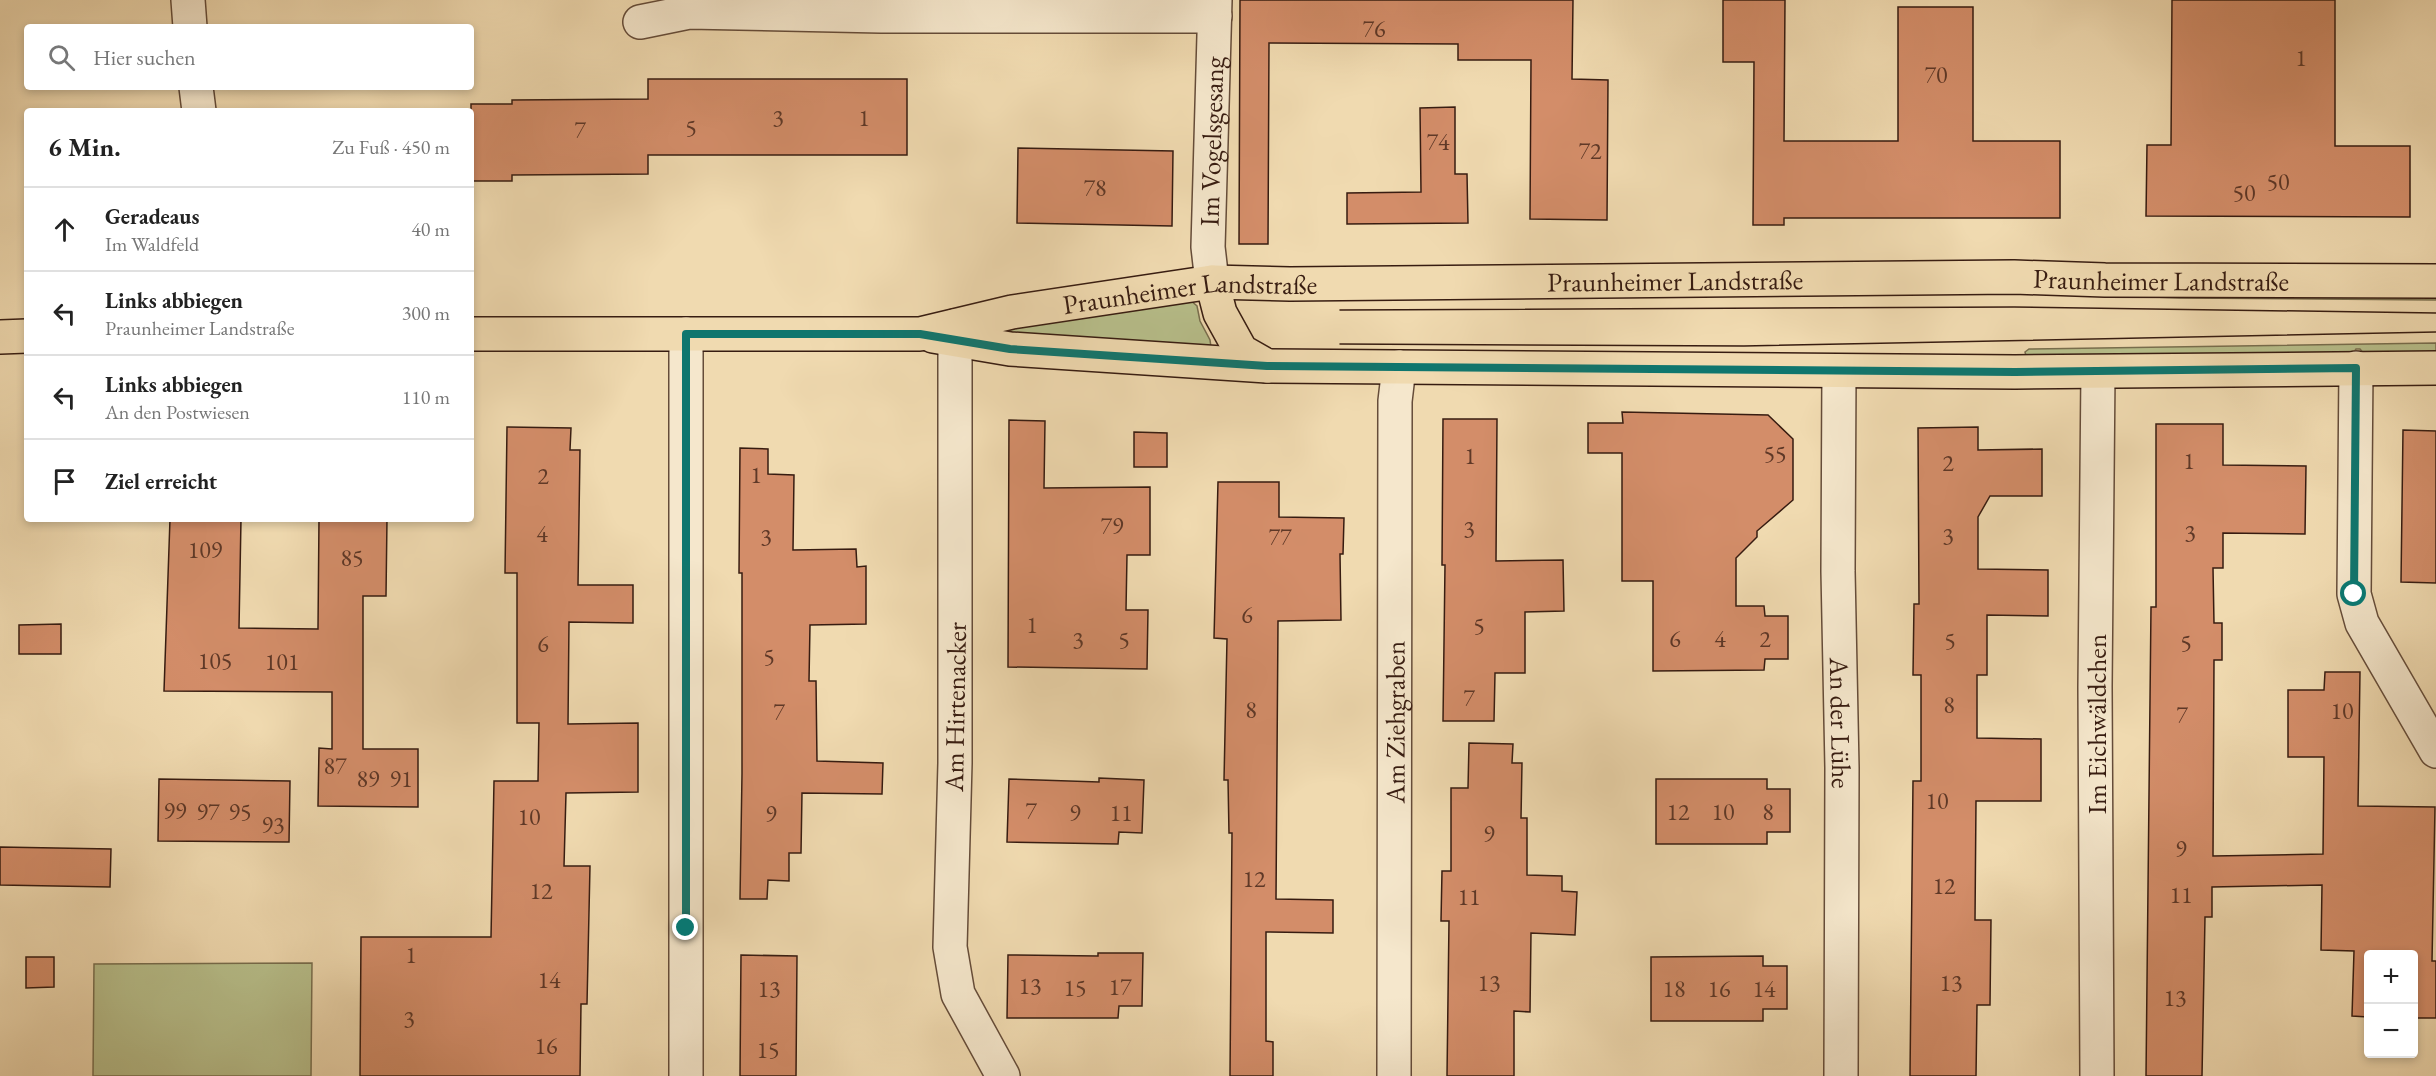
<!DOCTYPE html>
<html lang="de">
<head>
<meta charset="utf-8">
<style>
	:root { --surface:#fff; --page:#f6f6f6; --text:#222; --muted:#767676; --line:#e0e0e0 }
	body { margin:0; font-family:"EB Garamond",serif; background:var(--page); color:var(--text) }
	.controls { position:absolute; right:18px; bottom:18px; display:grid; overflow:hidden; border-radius:6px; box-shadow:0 3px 9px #0003 }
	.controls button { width:54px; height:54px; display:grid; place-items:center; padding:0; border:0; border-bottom:2px solid var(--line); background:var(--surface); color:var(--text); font:30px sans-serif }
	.stop { position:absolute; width:18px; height:18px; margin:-14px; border:4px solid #0f766e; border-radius:50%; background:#fff }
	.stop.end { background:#0f766e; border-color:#fff; box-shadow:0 2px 6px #0008 }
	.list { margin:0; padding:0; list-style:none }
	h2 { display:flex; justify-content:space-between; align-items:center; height:78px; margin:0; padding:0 24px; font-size:26px }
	h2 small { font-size:20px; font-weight:400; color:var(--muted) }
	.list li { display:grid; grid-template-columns:39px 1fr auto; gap:18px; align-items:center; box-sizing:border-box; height:84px; padding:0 24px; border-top:2px solid var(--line) }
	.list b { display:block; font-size:22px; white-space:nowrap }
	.list p { margin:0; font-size:20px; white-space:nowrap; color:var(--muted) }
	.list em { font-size:20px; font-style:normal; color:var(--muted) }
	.icon { flex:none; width:33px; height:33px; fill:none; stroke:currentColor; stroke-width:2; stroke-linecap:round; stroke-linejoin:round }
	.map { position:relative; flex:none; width:2436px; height:1076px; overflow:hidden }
	.search { position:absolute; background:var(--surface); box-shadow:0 3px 9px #0003; left:24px; top:24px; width:450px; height:66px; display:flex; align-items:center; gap:15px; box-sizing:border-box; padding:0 21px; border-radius:6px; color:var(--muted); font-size:22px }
	.panel { position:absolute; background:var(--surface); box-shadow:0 3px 9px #0003; left:24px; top:108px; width:450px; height:414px; border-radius:6px }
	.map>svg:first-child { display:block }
	.green { fill:#b8c08c; stroke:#786e4e; stroke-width:1.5 }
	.building { fill:#d38d69; stroke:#371c11; stroke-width:1.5 }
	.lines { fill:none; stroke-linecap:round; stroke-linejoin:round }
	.minor-casing { stroke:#654c39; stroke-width:36 }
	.major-casing { stroke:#371c11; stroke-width:36 }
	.minor { stroke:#f5e7cc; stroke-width:33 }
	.major { stroke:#f0dab0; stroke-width:33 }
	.tram { stroke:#371c11; stroke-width:1.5 }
	.route { stroke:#0f766e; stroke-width:8 }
	.labels { text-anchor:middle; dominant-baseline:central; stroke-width:6; stroke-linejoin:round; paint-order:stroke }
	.number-label { font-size:24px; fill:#5e3827 }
	.street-label { font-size:27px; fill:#371c11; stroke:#f5e7cc }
</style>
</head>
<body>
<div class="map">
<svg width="2436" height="1076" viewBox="0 0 2436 1076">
	<rect width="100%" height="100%" fill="#f0dab0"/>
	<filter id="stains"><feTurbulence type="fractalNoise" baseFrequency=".00333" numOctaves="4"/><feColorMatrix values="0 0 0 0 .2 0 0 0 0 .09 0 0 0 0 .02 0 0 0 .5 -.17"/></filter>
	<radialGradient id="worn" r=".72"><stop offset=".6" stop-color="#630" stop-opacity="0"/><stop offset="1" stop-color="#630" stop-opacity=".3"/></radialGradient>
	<!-- green -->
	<path class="green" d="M2436 292V300L2180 298 2039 293Z
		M1190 300 1197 306 1200 321 1210 340 1211 347 989 336V324Z
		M2436 343V356L2365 355 2360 349H2356L2352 355 2026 356 2025 352 2029 349Z
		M312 963 311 1076H93L94 964Z"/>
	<!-- building -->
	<path class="building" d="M1240 0H1573L1572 79 1608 80 1607 220 1530 219 1531 60H1458V44L1269 43 1268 244H1239Z
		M1723 0H1785L1784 141H1898V7H1973V141H2060V218H1784V225H1753L1754 62H1723Z
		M2172 0H2335V146H2410V217L2146 216 2147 145H2171Z
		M648 79H907V155H648V174L512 175V181H471V104H512V100L648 99Z
		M1455 107V174H1467L1468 223 1347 224V193L1421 192 1420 108Z
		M1018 148 1173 151 1172 226 1017 223Z
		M1622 412 1768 415 1793 439V500L1757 531V537L1736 558V606H1764L1765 616H1788V659H1765L1764 670 1653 671V581H1622V453H1588V423H1623Z
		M1443 419H1497L1496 561 1563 560 1564 611 1525 612V673H1495L1494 721H1443L1445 565H1442Z
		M1009 420 1045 421 1044 488 1150 487V555H1127L1126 610H1148L1147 669 1008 667Z
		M2156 424H2223V465L2306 466 2305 534 2223 533V568H2213L2214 623H2222V660H2214L2213 856 2323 854 2324 757H2288V690H2324L2325 672H2360L2358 806 2435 807 2432 961H2436V1018H2414V954H2368V1017L2352 1016 2354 951 2321 950 2322 885 2212 887V917H2205L2202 1076H2146L2151 607H2156Z
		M507 427 571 428 570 450H580L578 585H633V623L569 622 568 724 638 723V792L566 793 564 866H590L587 1004H581L580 1076H360L361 937H491L494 781H538L539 723H517V573H505Z
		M1978 427V450L2042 449V496H1990L1978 517V569L2048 570V616L1987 615V675H1977V738L2041 739V801H1976L1975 920H1991L1990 1005H1977L1976 1076H1910L1913 781H1921V675H1913L1914 604H1919L1918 428Z
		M2403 430 2436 431V583L2401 582Z
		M1134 432 1167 433V467H1134Z
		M740 448 768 449V474L794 475 793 550 856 549 857 567 866 566V624L810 625 809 681H816L817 761 883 763 882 794 802 793 801 853H789V881L768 880 767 899H740L742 774V573H739Z
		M1218 482H1279V517L1344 518 1343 554H1340L1341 620 1278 621 1276 899 1333 900V933L1266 932V1041L1273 1042V1076H1230L1232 833H1229L1228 780H1224L1227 639 1214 638Z
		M170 519H241L239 628 318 629 319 519H387L386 596H363V749H418V807L318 806 319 748 332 749V692L164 691Z
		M61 624V654H19V625Z
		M1469 743 1513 744 1512 763H1522L1521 818H1527V875L1562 876V891L1577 892 1575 935 1531 933 1530 1012 1514 1011V1076H1447L1449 921H1441L1442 871H1451V788H1468Z
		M1099 778 1144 780 1142 833 1119 832 1118 844 1007 842 1009 779 1099 782Z
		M159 779 290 781 289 842 158 841Z
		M1656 779H1767V789H1790V832H1767V844H1656Z
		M0 847 111 849 110 887 0 885Z
		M1098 953H1143L1142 1006H1119L1118 1018H1007L1008 955 1098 956Z
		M741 955 797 956 796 1076H740Z
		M1763 956V966H1787V1009H1763V1021H1651V957Z
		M26 957H54V987L26 988Z"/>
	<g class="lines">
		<defs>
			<g id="minor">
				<path d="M188 0 190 27"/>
				<path d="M640 22 689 12 881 16H1215"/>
				<path d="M196 87 199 111"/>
				<path id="s1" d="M1212 282 1208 247 1215 0"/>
				<path d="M955 326V763L950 947 958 994 1003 1076"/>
				<path d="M2356 368 2354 594 2362 623 2436 751"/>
				<path id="s2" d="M1839 371 1838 571 1842 768 1841 1076"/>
				<path d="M686 1076V334"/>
				<path id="s3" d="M1394 1076 1395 401 1399 367"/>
				<path d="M2097 1076 2095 687 2098 372"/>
			</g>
			<g id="major">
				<path d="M1212 282 1220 313 1241 351 1267 366"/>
				<path id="s4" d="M471 334H920L1012 312 1212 282 1290 284 2014 277 2105 280 2436 281"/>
				<path d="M933 336 1010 349 1267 366 2015 372 2436 368"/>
				<path d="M0 337 27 336"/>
			</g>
		</defs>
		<!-- minor casing -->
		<use href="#minor" class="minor-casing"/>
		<!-- major casing -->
		<use href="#major" class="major-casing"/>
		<!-- minor -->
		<use href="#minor" class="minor"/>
		<!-- major -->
		<use href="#major" class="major"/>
		<!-- tram -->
		<path class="tram" d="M1340 310 2014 307 2436 313
			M1340 344 1744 346 2436 332"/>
	</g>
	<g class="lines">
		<!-- route -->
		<path class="route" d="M686 928V334H920L1010 349 1267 366 2015 372 2356 368 2354 594"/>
	</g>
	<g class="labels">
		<!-- number labels -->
		<g class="number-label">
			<text x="1374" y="28">76</text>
			<text x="2301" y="57">1</text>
			<text x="1936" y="74">70</text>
			<text x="778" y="117">3</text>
			<text x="864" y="117">1</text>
			<text x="691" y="127">5</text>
			<text x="580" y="129">7</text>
			<text x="1438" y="141">74</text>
			<text x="1590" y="150">72</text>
			<text x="2278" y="181">50</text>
			<text x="1095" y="187">78</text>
			<text x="2244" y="192">50</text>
			<text x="1775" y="453">55</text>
			<text x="1470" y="455">1</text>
			<text x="2189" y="460">1</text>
			<text x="1948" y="462">2</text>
			<text x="756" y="474">1</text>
			<text x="543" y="475">2</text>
			<text x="1112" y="525">79</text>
			<text x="1469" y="528">3</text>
			<text x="2190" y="532">3</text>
			<text x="542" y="533">4</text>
			<text x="1948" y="535">3</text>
			<text x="766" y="536">3</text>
			<text x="1280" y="536">77</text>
			<text x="205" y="549">109</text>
			<text x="352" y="557">85</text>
			<text x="1247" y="614">6</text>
			<text x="1032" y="624">1</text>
			<text x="1479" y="625">5</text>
			<text x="1675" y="638">6</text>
			<text x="1720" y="638">4</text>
			<text x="1765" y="638">2</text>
			<text x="1078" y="639">3</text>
			<text x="1124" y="639">5</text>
			<text x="1950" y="640">5</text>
			<text x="2186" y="642">5</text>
			<text x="543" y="643">6</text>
			<text x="769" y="656">5</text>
			<text x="215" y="660">105</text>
			<text x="282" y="661">101</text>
			<text x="1469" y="697">7</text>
			<text x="1949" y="704">8</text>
			<text x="1251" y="709">8</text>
			<text x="2342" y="710">10</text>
			<text x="779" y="711">7</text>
			<text x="2182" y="714">7</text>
			<text x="335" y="765">87</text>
			<text x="368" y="778">89</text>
			<text x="401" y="778">91</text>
			<text x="1937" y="800">10</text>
			<text x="175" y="810">99</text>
			<text x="1031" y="810">7</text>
			<text x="208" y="811">97</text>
			<text x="240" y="811">95</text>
			<text x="1678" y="811">12</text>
			<text x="1723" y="811">10</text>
			<text x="1768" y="811">8</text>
			<text x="1075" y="812">9</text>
			<text x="1121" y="812">11</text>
			<text x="771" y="813">9</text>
			<text x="529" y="816">10</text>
			<text x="273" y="824">93</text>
			<text x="1489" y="833">9</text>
			<text x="2181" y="848">9</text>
			<text x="1254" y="878">12</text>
			<text x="1944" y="885">12</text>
			<text x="541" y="890">12</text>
			<text x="2181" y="894">11</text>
			<text x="1469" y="896">11</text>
			<text x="411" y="954">1</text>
			<text x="549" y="979">14</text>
			<text x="1489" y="982">13</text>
			<text x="1951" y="982">13</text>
			<text x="1030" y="985">13</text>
			<text x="1120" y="986">17</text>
			<text x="1075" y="987">15</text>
			<text x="769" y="988">13</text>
			<text x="1674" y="988">18</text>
			<text x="1719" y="988">16</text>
			<text x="1764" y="988">14</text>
			<text x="2175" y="997">13</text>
			<text x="409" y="1018">3</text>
			<text x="546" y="1045">16</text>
			<text x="768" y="1049">15</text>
		</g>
		<!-- street labels -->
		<g class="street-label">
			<text stroke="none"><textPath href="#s1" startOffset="141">Im Vogelsgesang</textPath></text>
			<text stroke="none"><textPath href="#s4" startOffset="1695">Praunheimer Landstraße</textPath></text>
			<text stroke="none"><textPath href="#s4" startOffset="1209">Praunheimer Landstraße</textPath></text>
			<text stroke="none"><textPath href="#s4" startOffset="723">Praunheimer Landstraße</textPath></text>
			<text transform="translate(955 707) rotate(-89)">Am Hirtenacker</text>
			<text stroke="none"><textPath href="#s3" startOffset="354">Am Ziehgraben</textPath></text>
			<text stroke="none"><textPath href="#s2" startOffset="352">An der Lühe</textPath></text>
			<text transform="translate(2096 724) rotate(-90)">Im Eichwäldchen</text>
		</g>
	</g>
	<rect width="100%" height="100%" filter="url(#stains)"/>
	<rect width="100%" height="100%" fill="url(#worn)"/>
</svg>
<div class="controls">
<button>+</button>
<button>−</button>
</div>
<div class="stop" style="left:2354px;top:594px"></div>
<div class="stop end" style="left:686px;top:928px"></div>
<div class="search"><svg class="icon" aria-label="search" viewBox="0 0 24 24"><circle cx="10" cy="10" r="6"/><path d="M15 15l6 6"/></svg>Hier suchen</div>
<section class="panel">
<h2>6 Min.<small>Zu Fuß · 450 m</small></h2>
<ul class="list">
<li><svg class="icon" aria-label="ahead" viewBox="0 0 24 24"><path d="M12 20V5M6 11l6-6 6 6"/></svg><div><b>Geradeaus</b><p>Im Waldfeld</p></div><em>40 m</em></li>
<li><svg class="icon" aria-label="left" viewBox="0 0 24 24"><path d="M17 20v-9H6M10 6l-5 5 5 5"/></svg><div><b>Links abbiegen</b><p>Praunheimer Landstraße</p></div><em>300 m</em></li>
<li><svg class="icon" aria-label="left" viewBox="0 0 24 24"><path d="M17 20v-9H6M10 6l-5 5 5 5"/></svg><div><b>Links abbiegen</b><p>An den Postwiesen</p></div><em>110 m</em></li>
<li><svg class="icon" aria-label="arrive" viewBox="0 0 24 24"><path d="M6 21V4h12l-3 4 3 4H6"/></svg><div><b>Ziel erreicht</b></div></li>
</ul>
</section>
</div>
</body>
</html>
